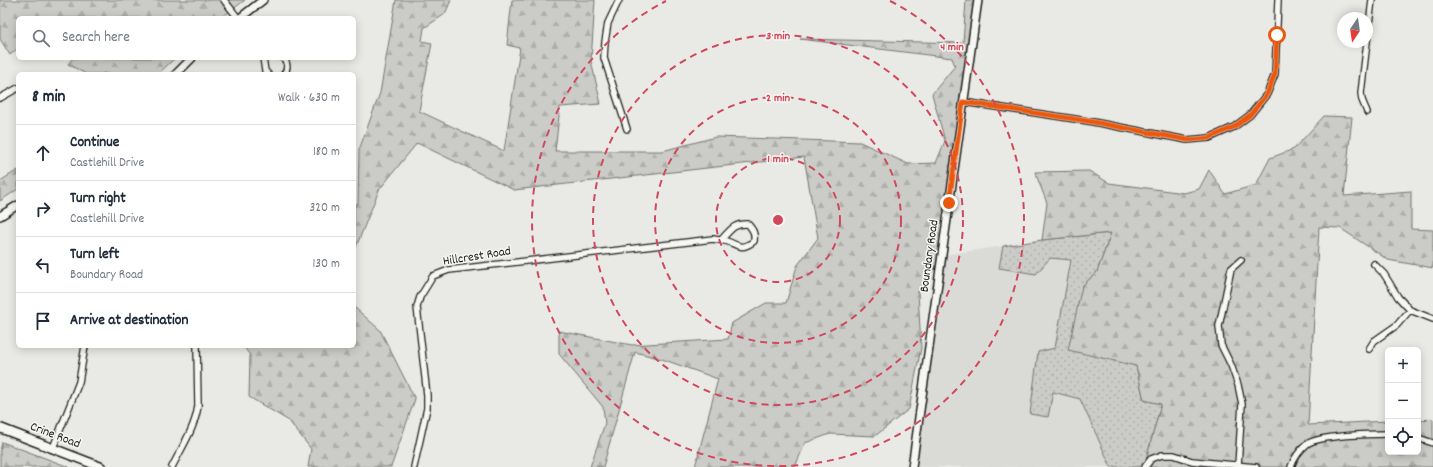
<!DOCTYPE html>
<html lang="en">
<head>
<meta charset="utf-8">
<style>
	:root { --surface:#fff; --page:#f2f2f3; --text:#1f2937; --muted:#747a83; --line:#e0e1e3 }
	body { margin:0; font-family:Dekko,sans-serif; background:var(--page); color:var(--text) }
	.controls { position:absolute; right:12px; bottom:12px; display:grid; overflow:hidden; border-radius:6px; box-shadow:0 2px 10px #0003 }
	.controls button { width:36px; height:36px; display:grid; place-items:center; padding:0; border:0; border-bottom:1px solid var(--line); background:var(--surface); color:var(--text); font:20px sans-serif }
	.compass { position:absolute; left:1337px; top:12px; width:36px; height:36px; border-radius:50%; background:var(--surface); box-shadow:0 2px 10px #0003; rotate:193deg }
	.stop { position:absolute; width:12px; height:12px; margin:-9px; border:3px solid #ea580c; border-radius:50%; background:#fff }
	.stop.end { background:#ea580c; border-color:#fff; box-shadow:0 1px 4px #0008 }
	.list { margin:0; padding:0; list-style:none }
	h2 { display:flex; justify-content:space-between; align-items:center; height:52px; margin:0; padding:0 16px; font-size:17px }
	h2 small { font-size:13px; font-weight:400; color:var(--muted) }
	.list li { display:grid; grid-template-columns:26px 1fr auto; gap:12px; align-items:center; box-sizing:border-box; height:56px; padding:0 16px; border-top:1px solid var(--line) }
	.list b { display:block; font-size:15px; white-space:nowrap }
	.list p { margin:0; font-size:13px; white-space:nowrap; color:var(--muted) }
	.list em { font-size:13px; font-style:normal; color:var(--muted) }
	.icon { flex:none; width:22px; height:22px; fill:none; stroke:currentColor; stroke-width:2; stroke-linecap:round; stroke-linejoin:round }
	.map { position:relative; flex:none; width:1433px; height:467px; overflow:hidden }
	.search { position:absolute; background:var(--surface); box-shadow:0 2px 10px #0003; left:16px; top:16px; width:340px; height:44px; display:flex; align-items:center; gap:10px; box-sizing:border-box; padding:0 14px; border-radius:6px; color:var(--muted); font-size:15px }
	.panel { position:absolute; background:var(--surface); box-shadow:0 2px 10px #0003; left:16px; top:72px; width:340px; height:276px; border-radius:6px }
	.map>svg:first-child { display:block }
	.built { fill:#dadad6 }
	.grass { fill:url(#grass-dots); stroke:#747472 }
	.forest { fill:url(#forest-firs); stroke:#747472 }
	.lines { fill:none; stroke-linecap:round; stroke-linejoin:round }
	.minor-casing { stroke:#1c1c1c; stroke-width:8 }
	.tertiary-casing { stroke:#1c1c1c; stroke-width:10 }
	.secondary-casing { stroke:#1c1c1c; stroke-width:11 }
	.minor { stroke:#f6f6f2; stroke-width:5.5 }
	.tertiary { stroke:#f6f6f2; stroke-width:7 }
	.secondary { stroke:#f6f6f2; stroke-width:8 }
	.route { stroke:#ea580c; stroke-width:5 }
	.ring { fill:none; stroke:#d1495b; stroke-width:2; stroke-dasharray:7 5 }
	.labels { text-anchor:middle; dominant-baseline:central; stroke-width:3; stroke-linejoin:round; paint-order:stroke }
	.street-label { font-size:13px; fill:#1c1c1c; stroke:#f6f6f2 }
	.centre { fill:#d1495b; stroke:#f6f6f2; stroke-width:2 }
	.ring-label { font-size:12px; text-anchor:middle; font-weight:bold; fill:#d1495b; stroke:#f6f6f2; stroke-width:3; stroke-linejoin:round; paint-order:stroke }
</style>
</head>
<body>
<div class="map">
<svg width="1433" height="467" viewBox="0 0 1433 467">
	<defs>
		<pattern id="grass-dots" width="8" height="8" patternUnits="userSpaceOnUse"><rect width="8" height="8" fill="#cbcbc7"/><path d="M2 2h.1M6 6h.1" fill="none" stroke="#aeaeaa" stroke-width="1.8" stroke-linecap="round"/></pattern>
		<pattern id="forest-firs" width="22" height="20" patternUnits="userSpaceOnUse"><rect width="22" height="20" fill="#cbcbc7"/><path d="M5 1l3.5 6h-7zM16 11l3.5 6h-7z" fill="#aeaeaa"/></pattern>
	</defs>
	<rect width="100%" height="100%" fill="#e9e9e5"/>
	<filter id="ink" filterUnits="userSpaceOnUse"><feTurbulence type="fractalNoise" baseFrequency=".025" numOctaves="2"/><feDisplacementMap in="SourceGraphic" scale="8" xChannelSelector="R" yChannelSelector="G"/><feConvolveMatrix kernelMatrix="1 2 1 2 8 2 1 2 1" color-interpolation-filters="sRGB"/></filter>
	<g filter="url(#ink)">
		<!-- built -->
		<path class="built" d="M1003 246 999 268 1050 258 1071 260 1055 349 1053 392 1080 399 1111 467H912L945 255Z"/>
		<!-- grass -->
		<path class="grass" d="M1111 233 1097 272 1082 286 1136 366 1144 400 1161 404 1144 467H1111L1080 399 1053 392 1048 417 1030 414 1038 352 1055 348 1071 260 1050 258 1036 274 999 268 1003 246 1042 240Z"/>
		<!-- forest -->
		<path class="forest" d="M0 0H245L221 18H18V48L10 55 0 39Z
			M396 0H451L445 14 424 28 422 41 432 43 419 111 504 151 520 48 507 45 512 0H595L591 61 601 104 560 107 555 151H662L716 137 860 142 908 164 936 163 945 141 932 94 955 66 952 58 800 39 963 43 966 0H978L943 255 918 292 921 348 909 409 875 436 830 434 805 443 795 467H695L718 379 662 359 635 352 603 467H590L605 423 603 407 559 354V331L632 345 728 339 732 323 766 303H786L797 266 818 238 804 157 514 190 417 143 379 190 354 252V204H358L359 150 380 93Z
			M73 58H175L158 74H86L68 64Z
			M1324 116 1352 117 1344 196 1411 191V229L1433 230V268L1388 260 1340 228 1319 227 1308 425 1388 421V452H1418V420L1433 419V467H1144L1161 404 1144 400 1136 366 1068 350 1082 286 1097 272 1111 233 1042 240 1047 203 1035 172 1089 171 1109 183 1184 193 1199 189 1209 170 1225 194 1256 185 1270 158 1294 149Z
			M18 170V189L0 201V181Z
			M354 307 380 330 415 399 391 467H308L311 449 289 421 249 397 250 355 243 346H354Z
			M2 442 69 467H0V451Z"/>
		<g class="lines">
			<defs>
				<path id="minor" d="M224 0 238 18
					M619 0 608 23 605 42 604 58 627 129
					M263 58 265 71 268 74
					M283 58C288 63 288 69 284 74
					M0 98 18 88
					M963 102 1088 121 1187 140 1209 138 1234 127 1250 115 1267 94 1275 74 1278 0
					M1367 112 1362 100 1361 93 1372 0
					M1374 264 1384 274 1398 297 1410 310 1433 319
					M1369 349 1374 341 1397 325 1410 310
					M1418 438 1433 443
					M53 448 79 382 85 346
					M1238 465 1242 404 1238 385 1231 365 1221 345 1219 326 1231 269 1241 260
					M172 467C182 447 195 428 198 406L197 346
					M414 467 427 408V395L417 307 420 297 433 276 449 270 713 239C717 240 722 240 726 241 739 245 741 251 754 241 755 233 753 230 748 224 733 223 730 231 721 240
					M1145 467 1151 459 1162 455H1174L1192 461 1256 467
					M1291 467C1294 458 1300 450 1307 444 1320 435 1371 434 1388 434"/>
				<path id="tertiary" d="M240 18 263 0
					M176 74 192 58
					M0 216 18 205
					M912 467 978 0"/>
				<path id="secondary" d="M0 428 101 467"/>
			</defs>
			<!-- minor casing -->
			<use href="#minor" class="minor-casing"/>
			<!-- tertiary casing -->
			<use href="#tertiary" class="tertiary-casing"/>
			<!-- secondary casing -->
			<use href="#secondary" class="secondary-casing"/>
			<!-- minor -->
			<use href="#minor" class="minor"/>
			<!-- tertiary -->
			<use href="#tertiary" class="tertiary"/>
			<!-- secondary -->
			<use href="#secondary" class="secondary"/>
		</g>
	</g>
	<g class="lines" filter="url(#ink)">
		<!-- route -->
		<path class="route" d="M949 203 963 102 1088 121 1188 140 1209 138 1234 127 1250 115 1267 94 1275 74 1277 35"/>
	</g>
	<!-- distance rings -->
	<g class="ring">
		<circle cx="778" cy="220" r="62"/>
		<circle cx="778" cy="220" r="123"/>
		<circle cx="778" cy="220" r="185"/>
		<path d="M890 1A246 246 0 1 1 666 1"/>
	</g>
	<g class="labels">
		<!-- street labels -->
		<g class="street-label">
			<text transform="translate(930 256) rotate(-82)">Boundary Road</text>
			<text transform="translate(477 257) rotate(-9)">Hillcrest Road</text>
			<text transform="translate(55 436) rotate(21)">Crine Road</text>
		</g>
	</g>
	<circle cx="778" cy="220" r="6" class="centre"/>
	<g class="ring-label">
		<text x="778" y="39">3 min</text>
		<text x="952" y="50">4 min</text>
		<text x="778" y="101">2 min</text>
		<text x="778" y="162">1 min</text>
	</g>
</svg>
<div class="controls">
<button>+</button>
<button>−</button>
<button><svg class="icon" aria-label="locate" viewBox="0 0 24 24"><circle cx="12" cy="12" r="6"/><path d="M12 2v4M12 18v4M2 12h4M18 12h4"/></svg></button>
</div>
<svg class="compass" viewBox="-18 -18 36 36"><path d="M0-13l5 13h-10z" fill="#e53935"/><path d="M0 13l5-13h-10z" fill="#747a83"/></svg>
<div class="stop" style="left:1277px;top:35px"></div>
<div class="stop end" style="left:949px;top:203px"></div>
<div class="search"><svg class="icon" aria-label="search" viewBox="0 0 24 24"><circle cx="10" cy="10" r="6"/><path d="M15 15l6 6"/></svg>Search here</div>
<section class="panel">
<h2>8 min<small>Walk · 630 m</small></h2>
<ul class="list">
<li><svg class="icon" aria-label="ahead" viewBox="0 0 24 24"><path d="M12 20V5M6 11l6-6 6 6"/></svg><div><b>Continue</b><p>Castlehill Drive</p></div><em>180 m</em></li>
<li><svg class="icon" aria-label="right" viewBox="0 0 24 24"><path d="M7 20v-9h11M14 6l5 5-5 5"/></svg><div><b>Turn right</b><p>Castlehill Drive</p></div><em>320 m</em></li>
<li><svg class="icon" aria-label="left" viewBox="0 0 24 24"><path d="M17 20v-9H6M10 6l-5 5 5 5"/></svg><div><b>Turn left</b><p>Boundary Road</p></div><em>130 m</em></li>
<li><svg class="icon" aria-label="arrive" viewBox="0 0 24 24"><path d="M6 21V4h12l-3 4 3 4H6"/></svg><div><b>Arrive at destination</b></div></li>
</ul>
</section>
</div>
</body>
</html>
